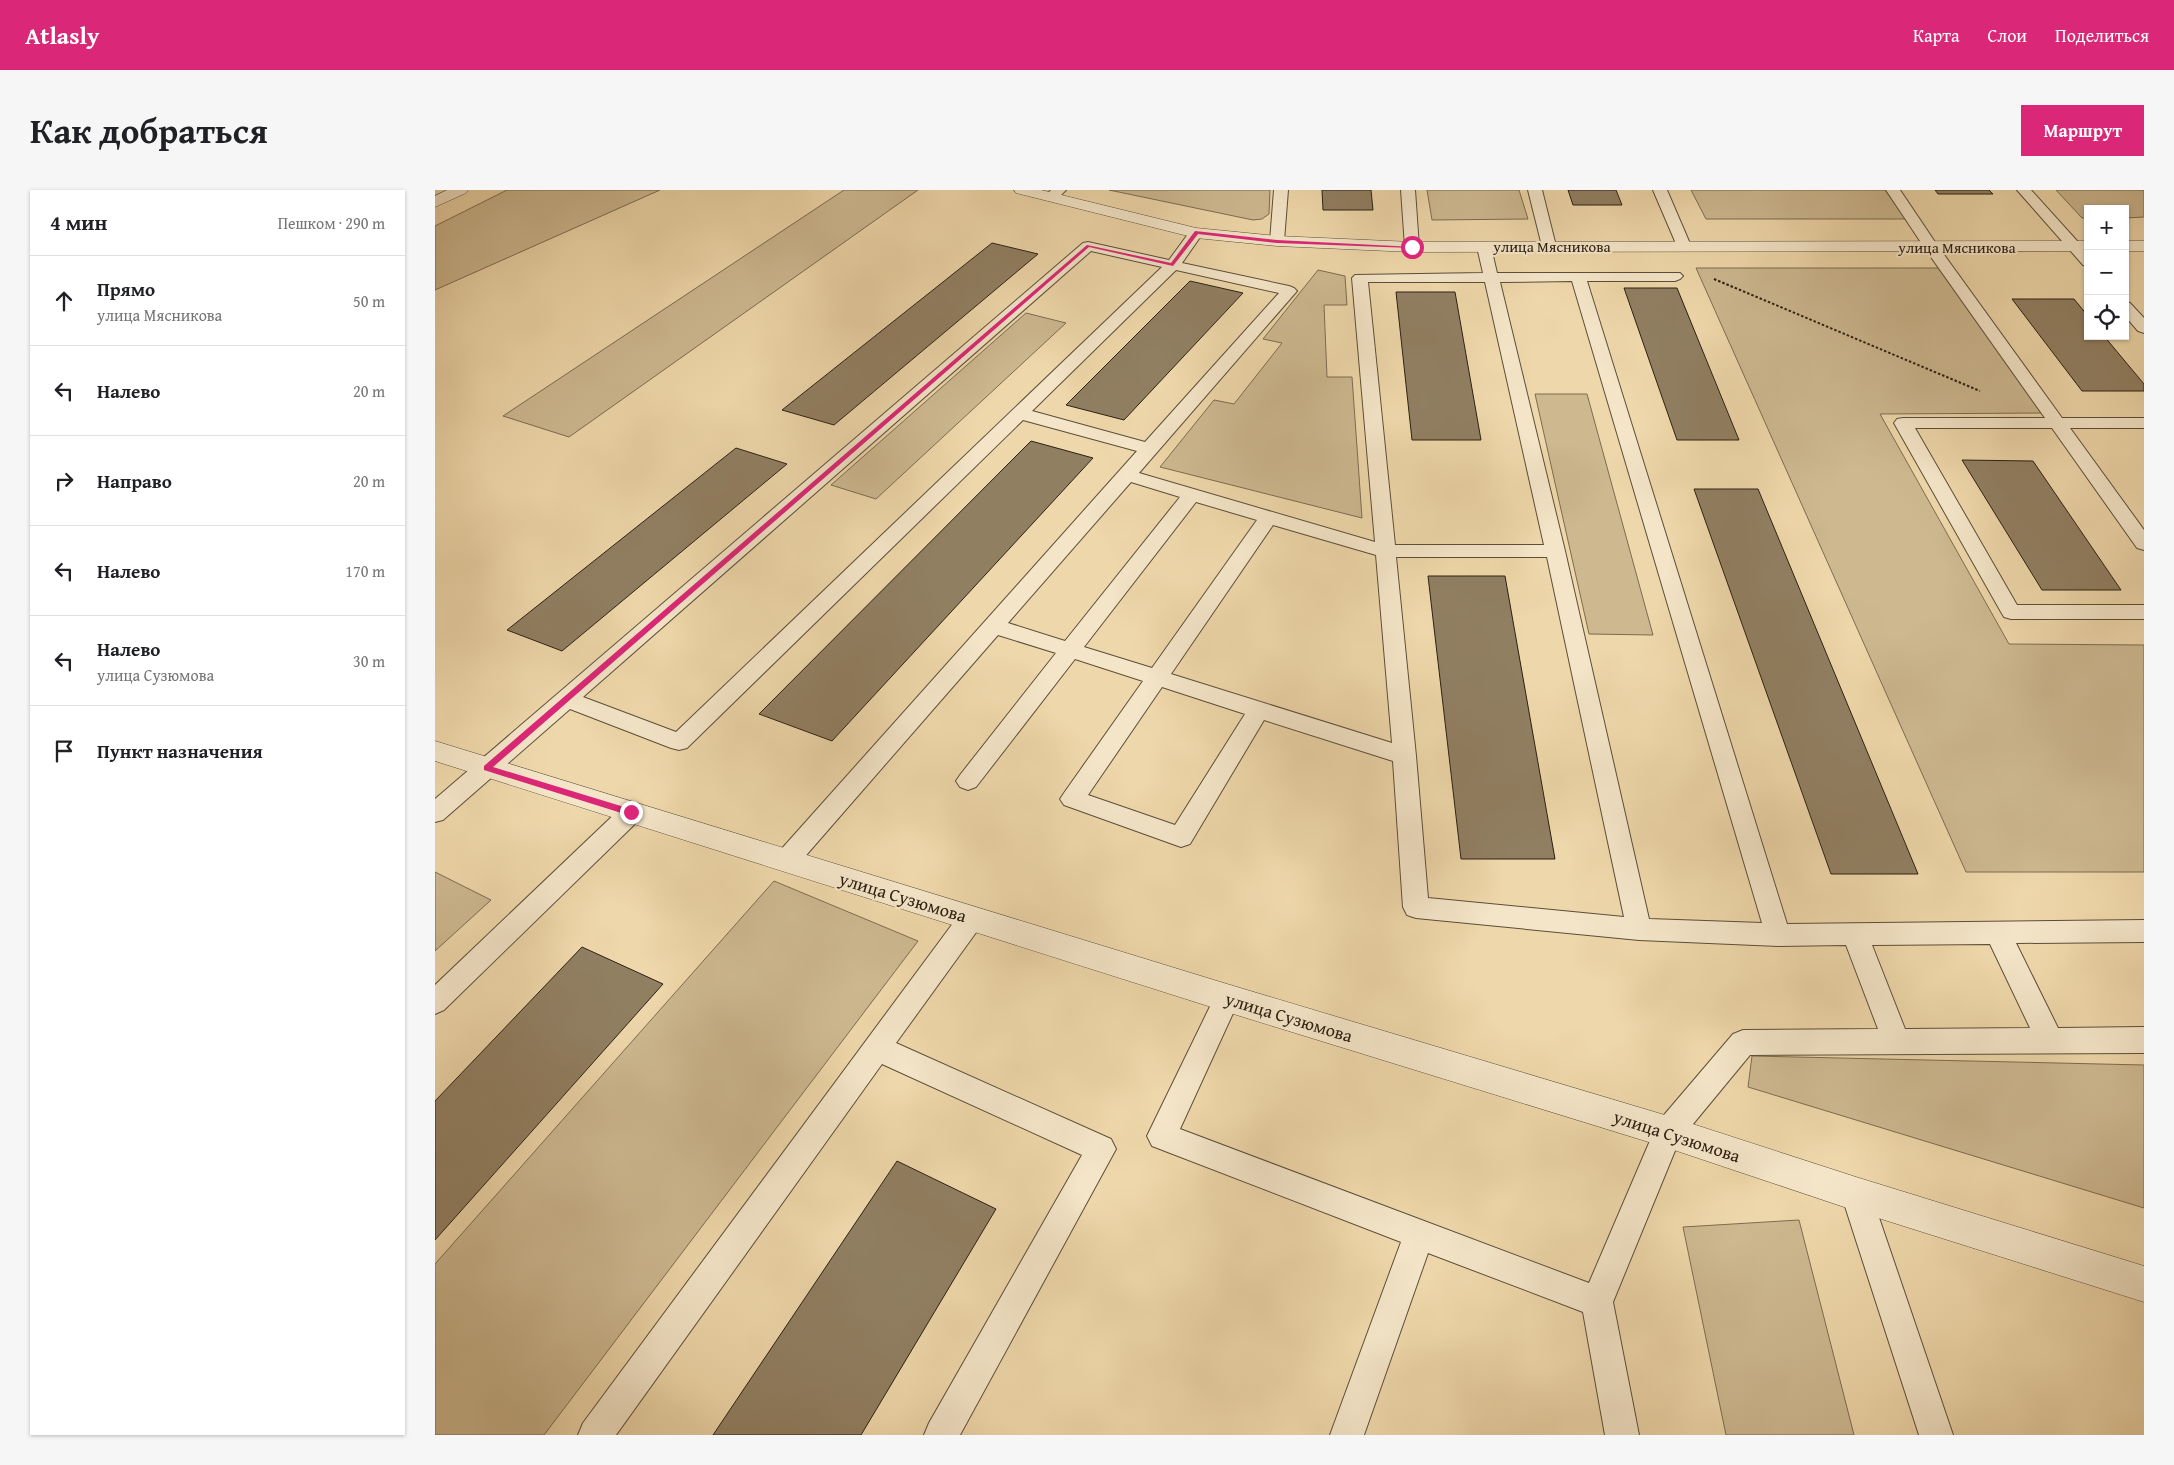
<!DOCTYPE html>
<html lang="ru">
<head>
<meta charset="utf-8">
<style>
	:root { --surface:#fff; --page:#f6f6f6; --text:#202124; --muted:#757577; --line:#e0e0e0; --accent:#db2777 }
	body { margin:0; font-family:"Gentium Book Plus",serif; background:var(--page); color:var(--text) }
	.controls { position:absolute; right:15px; top:15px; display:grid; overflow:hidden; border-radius:0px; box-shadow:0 1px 4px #0004 }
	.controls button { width:45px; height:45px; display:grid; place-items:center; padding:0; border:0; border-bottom:1px solid var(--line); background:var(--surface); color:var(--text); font:25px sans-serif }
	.stop { position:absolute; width:15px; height:15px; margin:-11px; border:4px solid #db2777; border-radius:50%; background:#fff }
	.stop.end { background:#db2777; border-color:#fff; box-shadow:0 1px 5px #0008 }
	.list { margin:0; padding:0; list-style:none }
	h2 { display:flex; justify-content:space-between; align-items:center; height:65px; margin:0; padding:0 20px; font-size:21px }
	h2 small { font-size:16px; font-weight:400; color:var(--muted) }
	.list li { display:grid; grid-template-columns:32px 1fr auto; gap:15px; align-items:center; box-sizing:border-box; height:90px; padding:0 20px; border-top:1px solid var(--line) }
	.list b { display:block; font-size:19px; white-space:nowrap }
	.list p { margin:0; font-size:16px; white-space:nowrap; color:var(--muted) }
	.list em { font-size:16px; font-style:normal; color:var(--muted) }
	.icon { flex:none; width:28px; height:28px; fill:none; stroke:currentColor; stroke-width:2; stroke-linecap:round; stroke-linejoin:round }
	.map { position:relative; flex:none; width:1709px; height:1245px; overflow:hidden; border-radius:0px }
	header { display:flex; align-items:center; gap:30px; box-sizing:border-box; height:70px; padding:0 25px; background:var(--accent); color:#fff }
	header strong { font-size:24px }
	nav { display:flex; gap:28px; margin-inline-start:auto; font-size:18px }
	.intro { display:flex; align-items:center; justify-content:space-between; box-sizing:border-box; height:120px; padding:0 30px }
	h1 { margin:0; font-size:35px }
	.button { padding:12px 22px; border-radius:0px; background:var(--accent); color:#fff; font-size:18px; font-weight:700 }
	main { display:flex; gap:30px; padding:0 30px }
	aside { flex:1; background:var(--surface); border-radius:0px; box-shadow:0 1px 4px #0004 }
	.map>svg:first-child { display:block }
	.green { fill:#cdb890; stroke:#7c6c52 }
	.building { fill:#917f62; stroke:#2c2013 }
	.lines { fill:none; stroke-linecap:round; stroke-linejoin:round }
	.lane-casing { stroke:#5c4e39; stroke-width:2 }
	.street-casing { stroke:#5c4e39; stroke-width:1 }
	.path { stroke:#2c2013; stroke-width:2; stroke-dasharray:2.5 2; stroke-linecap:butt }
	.lane { fill:#f4e5c8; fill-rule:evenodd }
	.street { fill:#f4e5c8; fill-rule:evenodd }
	.route { fill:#db2777 }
	.labels { text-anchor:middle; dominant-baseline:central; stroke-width:4; stroke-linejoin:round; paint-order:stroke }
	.far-street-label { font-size:15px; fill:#2c2013; stroke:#f4e5c8 }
	.street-label { font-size:18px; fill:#2c2013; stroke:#f4e5c8 }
</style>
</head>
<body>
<header>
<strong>Atlasly</strong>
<nav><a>Карта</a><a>Слои</a><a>Поделиться</a></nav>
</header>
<div class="intro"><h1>Как добраться</h1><a class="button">Маршрут</a></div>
<main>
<aside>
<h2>4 мин<small>Пешком · 290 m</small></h2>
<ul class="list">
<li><svg class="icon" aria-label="ahead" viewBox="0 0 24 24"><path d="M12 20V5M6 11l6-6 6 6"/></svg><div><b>Прямо</b><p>улица Мясникова</p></div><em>50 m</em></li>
<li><svg class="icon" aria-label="left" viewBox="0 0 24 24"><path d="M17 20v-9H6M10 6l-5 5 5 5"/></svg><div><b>Налево</b></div><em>20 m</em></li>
<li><svg class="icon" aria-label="right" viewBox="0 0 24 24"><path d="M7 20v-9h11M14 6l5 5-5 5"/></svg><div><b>Направо</b></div><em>20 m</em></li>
<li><svg class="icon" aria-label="left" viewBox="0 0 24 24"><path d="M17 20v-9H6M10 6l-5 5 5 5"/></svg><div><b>Налево</b></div><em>170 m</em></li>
<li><svg class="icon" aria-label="left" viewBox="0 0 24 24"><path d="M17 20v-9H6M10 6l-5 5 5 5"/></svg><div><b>Налево</b><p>улица Сузюмова</p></div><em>30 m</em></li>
<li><svg class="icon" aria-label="arrive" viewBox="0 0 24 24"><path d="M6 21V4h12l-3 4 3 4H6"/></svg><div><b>Пункт назначения</b></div></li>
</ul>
</aside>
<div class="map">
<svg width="1709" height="1245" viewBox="0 0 1709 1245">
	<rect width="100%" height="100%" fill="#eed7aa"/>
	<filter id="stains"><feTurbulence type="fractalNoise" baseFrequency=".004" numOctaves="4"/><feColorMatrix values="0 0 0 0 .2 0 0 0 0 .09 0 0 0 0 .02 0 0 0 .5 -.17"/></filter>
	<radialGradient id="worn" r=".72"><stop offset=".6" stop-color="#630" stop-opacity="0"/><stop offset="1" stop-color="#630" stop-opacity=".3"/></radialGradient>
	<!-- green -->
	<path class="green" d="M72 0H225L0 100V36Z
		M409 0H483L134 247 68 226Z
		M674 0H835L834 24 827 29 818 30Z
		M992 0H1084L1093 29 997 30Z
		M1256 0H1450L1471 29H1271Z
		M1621 0H1709V27L1690 28V19H1653V28H1647Z
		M1261 78H1509L1613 223 1445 224 1574 454 1709 455V682H1531Z
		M883 80 910 86 912 115H889L892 187H917L927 328 725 277 779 210 799 214 847 153 828 149Z
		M591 123 631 133 441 309 396 295Z
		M1100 204H1152L1218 445 1154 444Z
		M0 682 56 710 0 761Z
		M339 691 483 751 109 1245H0V1074Z
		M1317 866 1709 875V1018L1313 897Z
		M1364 1030 1419 1245H1291L1248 1037Z"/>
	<!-- building -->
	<path class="building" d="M887 0H936L938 20H888Z
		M1133 0H1181L1187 15H1138Z
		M1500 0H1554L1558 4H1503Z
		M557 53 603 64 399 235 347 220Z
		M755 91 808 103 689 230 631 215Z
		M1189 98H1242L1304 250H1242Z
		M961 102H1020L1046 250H977Z
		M1577 109H1639L1653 126V146H1669L1709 194V201H1647Z
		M596 251 658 268 397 551 324 524Z
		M301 258 352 274 127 461 72 440Z
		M1527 270 1598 271 1686 400H1607Z
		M1259 299H1323L1483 684H1396Z
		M993 386H1070L1120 669H1026Z
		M147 757 228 794 0 1050V911Z
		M462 971 561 1019 426 1245H278Z"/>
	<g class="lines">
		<defs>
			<path id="lane" d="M616 0H631L621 10 616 11 609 7Z
				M839 0H853L849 51 847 54H837L835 51Z
				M966 0H980L984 57 982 60H972L970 57Z
				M1093 0H1107L1121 56 1119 59H1109L1107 56Z
				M1218 0H1232L1256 56 1254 59H1244L1242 56Z
				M1451 0H1465L1502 55 1627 228H1709V238H1635L1709 340V360L1702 358 1617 238H1480L1582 415H1709V429H1576L1569 427 1566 422 1459 233 1462 229 1468 228H1610L1491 60Z
				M1582 0H1596L1653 63V76L1648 75Z
				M761 39 766 40 768 43 747 73 854 96 859 98 862 101 704 283 940 352 917 88 920 85 1048 83 1042 57 1044 54H1054L1056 57 1062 83H1245L1248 86 1245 89 1240 91H1152L1352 734 1709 730V752L1581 753 1623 838 1709 837V863L1315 865 1244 951 1178 1112 1204 1245H1170L1148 1122 993 1063 929 1245H895L966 1052 717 956 712 946 783 800 792 796 801 800 805 808 745 939 1154 1093 1223 932 1298 844 1308 840 1443 839 1411 755 1343 756 1204 750 981 728 972 725 968 717 958 571 829 530 755 654 746 657 629 615 625 609 629 603 708 491 640 469 541 597 533 600 525 597 521 591 525 585 621 463 563 445 360 678 351 681 342 678 339 671 342 664 702 261 588 230 252 558 244 560 236 558 135 519 8 630 0 632V609L648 53 653 52 734 70 756 40ZM656 61 727 77 241 542 148 507ZM741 80 844 103 710 252 597 221ZM1137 91 1327 733 1214 729 1130 361 1065 92ZM933 92H1050L1109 355H960ZM696 292 745 307 630 451 573 433ZM761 312 822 330 717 478 649 457ZM838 335 941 365 957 553 736 484ZM961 367H1112L1189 727 993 708 981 566ZM727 497 810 524 740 635 653 605ZM1555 754 1595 838 1470 839 1437 755Z
				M1690 111 1695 113 1709 128V143L1703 141 1690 126Z
				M196 614 204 616 208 623 204 630 9 820 0 824V795L188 616Z
				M536 718 545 721 549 729 545 737 461 853 676 949 681 959 525 1245H489L494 1233 647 965 447 874 181 1245H143L148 1233 527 721Z
				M1421 989 1432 993 1436 1004 1518 1245H1484L1406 1004 1410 993Z"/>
			<path id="street" d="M12 0H33L31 3 0 17V6Z
				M579 0H606L761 38 842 46 977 52 1653 51V61L977 62 842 56 761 48 581 3Z
				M1690 51H1709V61H1690Z
				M0 551 792 794 1233 926 1421 987 1709 1076V1112L1421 1021 1233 958 792 822 0 571Z"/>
		</defs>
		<!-- lane casing -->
		<use href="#lane" class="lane-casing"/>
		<!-- street casing -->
		<use href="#street" class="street-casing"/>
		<!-- path -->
		<path class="path" d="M1279 89 1545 201"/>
		<!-- lane -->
		<use href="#lane" class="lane"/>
		<!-- street -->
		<use href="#street" class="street"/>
	</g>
	<!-- route -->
	<path class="route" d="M760 41 842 50 980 57 977 58 842 53 763 44 738 76 654 57 58 577 199 620V625L196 626 49 580V576L652 55 736 73Z"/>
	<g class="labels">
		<!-- far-street labels -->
		<g class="far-street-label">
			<text x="1117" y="56">улица Мясникова</text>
			<text x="1522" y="57">улица Мясникова</text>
		</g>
		<!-- street labels -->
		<g class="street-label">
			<text transform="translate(468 707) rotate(17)">улица Сузюмова</text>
			<text transform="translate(854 827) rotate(17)">улица Сузюмова</text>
			<text transform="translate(1242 946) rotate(18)">улица Сузюмова</text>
		</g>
	</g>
	<rect width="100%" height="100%" filter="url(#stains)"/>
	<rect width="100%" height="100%" fill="url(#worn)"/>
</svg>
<div class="controls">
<button>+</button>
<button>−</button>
<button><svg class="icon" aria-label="locate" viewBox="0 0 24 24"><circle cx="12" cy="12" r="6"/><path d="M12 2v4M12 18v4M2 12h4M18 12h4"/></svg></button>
</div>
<div class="stop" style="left:977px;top:57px"></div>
<div class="stop end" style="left:196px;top:622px"></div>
</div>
</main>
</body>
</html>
